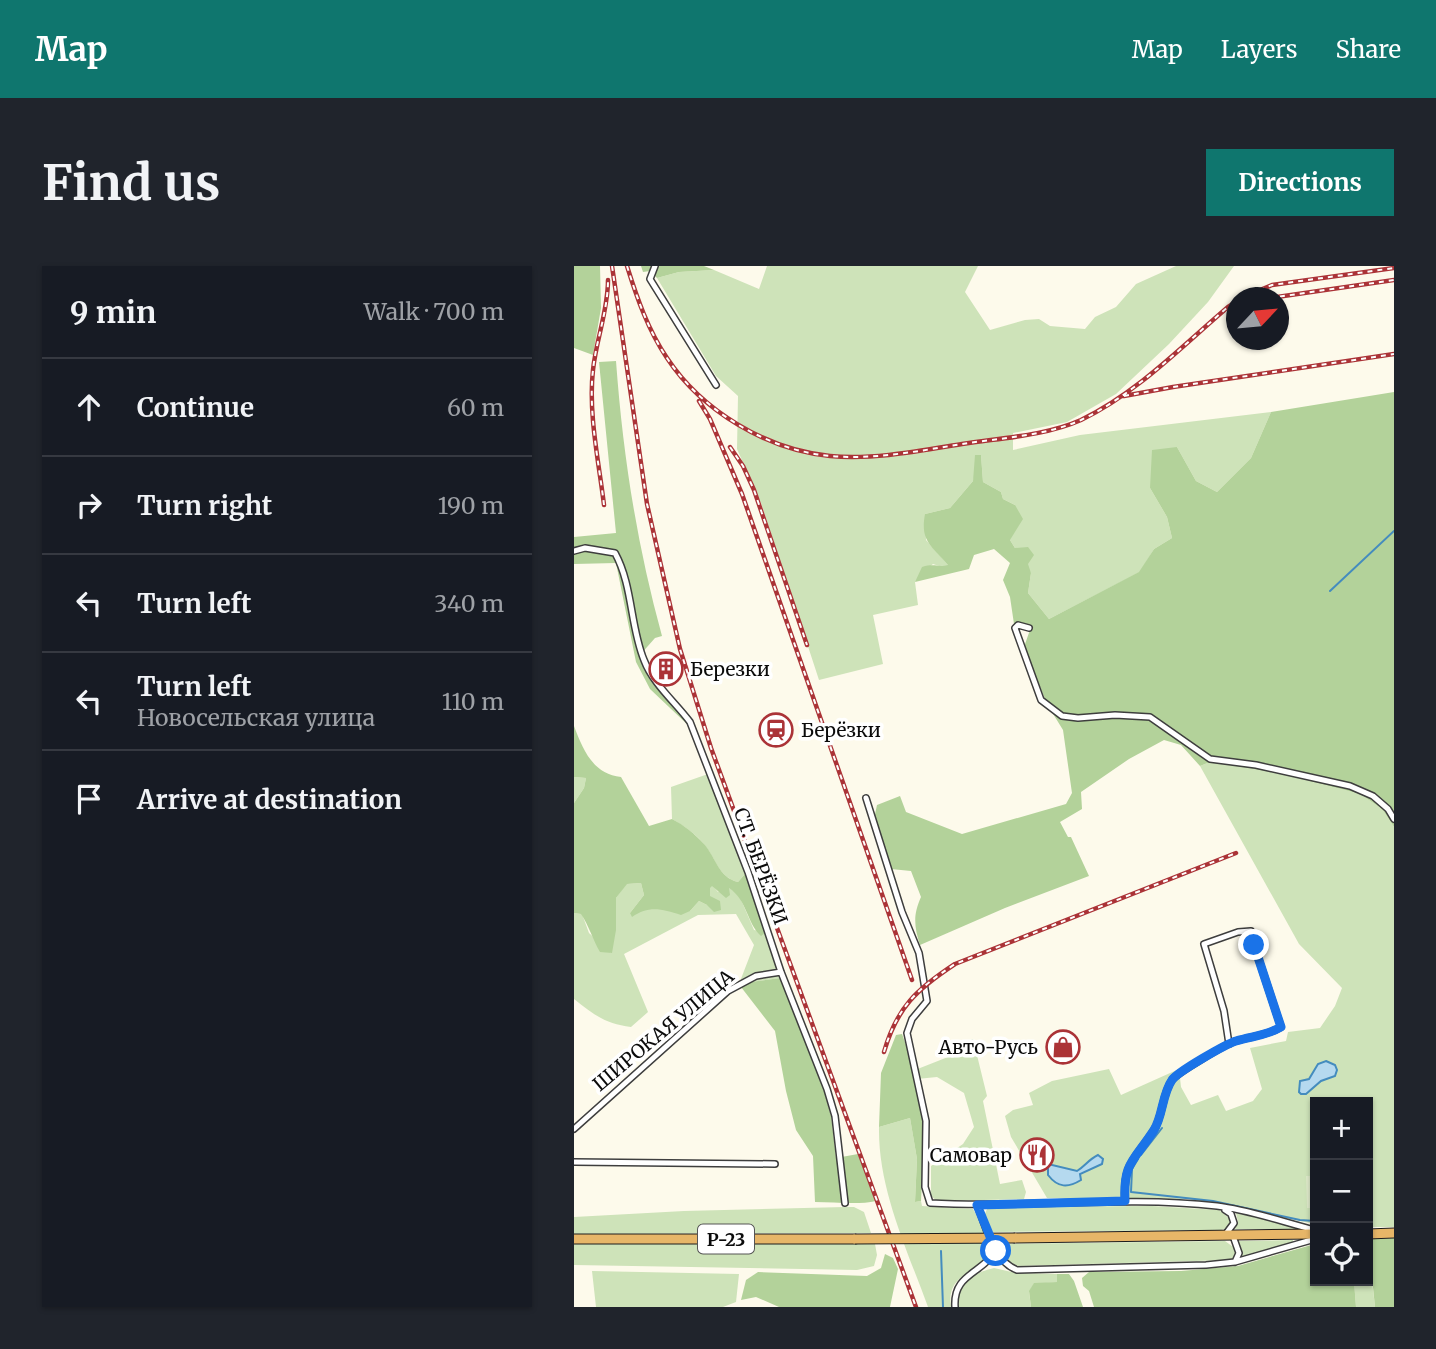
<!DOCTYPE html>
<html lang="en">
<head>
<meta charset="utf-8">
<style>
	:root { --surface:#171b24; --page:#20242c; --text:#f1f3f6; --muted:#9ea1a6; --line:#363941; --accent:#0f766e }
	body { margin:0; font-family:Merriweather,serif; background:var(--page); color:var(--text) }
	.controls { position:absolute; right:21px; bottom:21px; display:grid; overflow:hidden; border-radius:0px; box-shadow:0 2px 5px #0004 }
	.controls button { width:63px; height:63px; display:grid; place-items:center; padding:0; border:0; border-bottom:2px solid var(--line); background:var(--surface); color:var(--text); font:35px sans-serif }
	.compass { position:absolute; left:652px; top:21px; width:63px; height:63px; border-radius:50%; background:var(--surface); box-shadow:0 2px 5px #0004; rotate:64deg }
	.stop { position:absolute; width:21px; height:21px; margin:-16px; border:5px solid #1a73e8; border-radius:50%; background:#fff }
	.stop.end { background:#1a73e8; border-color:#fff; box-shadow:0 2px 7px #0008 }
	.list { margin:0; padding:0; list-style:none }
	h2 { display:flex; justify-content:space-between; align-items:center; height:91px; margin:0; padding:0 28px; font-size:30px }
	h2 small { font-size:23px; font-weight:400; color:var(--muted) }
	.list li { display:grid; grid-template-columns:46px 1fr auto; gap:21px; align-items:center; box-sizing:border-box; height:98px; padding:0 28px; border-top:2px solid var(--line) }
	.list b { display:block; font-size:26px; white-space:nowrap }
	.list p { margin:0; font-size:23px; white-space:nowrap; color:var(--muted) }
	.list em { font-size:23px; font-style:normal; color:var(--muted) }
	.icon { flex:none; width:38px; height:38px; fill:none; stroke:currentColor; stroke-width:2; stroke-linecap:round; stroke-linejoin:round }
	.map { position:relative; flex:none; width:820px; height:1041px; overflow:hidden; border-radius:0px }
	header { display:flex; align-items:center; gap:42px; box-sizing:border-box; height:98px; padding:0 35px; background:var(--accent); color:#fff }
	header strong { font-size:33px }
	nav { display:flex; gap:38px; margin-inline-start:auto; font-size:24px }
	.intro { display:flex; align-items:center; justify-content:space-between; box-sizing:border-box; height:168px; padding:0 42px }
	h1 { margin:0; font-size:49px }
	.button { padding:18px 32px; border-radius:0px; background:var(--accent); color:#fff; font-size:24px; font-weight:700 }
	main { display:flex; gap:42px; padding:0 42px }
	aside { flex:1; background:var(--surface); border-radius:0px; box-shadow:0 2px 5px #0004 }
	.map>svg:first-child { display:block }
	.green { fill:#cee3b9 }
	.forest { fill:#b3d29a }
	.pitch { fill:#dfebca }
	.water { fill:#b5d9ef; stroke:#448cbe; stroke-width:2 }
	.lines { fill:none; stroke-linecap:round; stroke-linejoin:round }
	.stream { stroke:#448cbe; stroke-width:2 }
	.minor-casing { stroke:#3e3e3e; stroke-width:8 }
	.trunk-casing { stroke:#1c1c1c; stroke-width:11 }
	.minor { stroke:#fff; stroke-width:5 }
	.trunk { stroke:#e7b668; stroke-width:9 }
	.rail-casing { stroke:#ab3337; stroke-width:4.5 }
	.rail { stroke:#fff; stroke-width:2; stroke-dasharray:5; stroke-linecap:butt }
	.trunk-bridge-casing { stroke:#1c1c1c; stroke-width:11; stroke-linecap:butt }
	.trunk-bridge { stroke:#e7b668; stroke-width:9 }
	.route { stroke:#1a73e8; stroke-width:9 }
	.labels { text-anchor:middle; dominant-baseline:central; stroke-width:7; stroke-linejoin:round; paint-order:stroke }
	.shield { fill:#fff; stroke:#545454; stroke-width:2 }
	.shield-label { font-size:18px; font-weight:bold; fill:#0b0b0b }
	.poi-label { font-size:19px; fill:#0b0b0b; stroke:#fff; text-anchor:start }
	.street-label { font-size:19px; fill:#0b0b0b; stroke:#fff }
</style>
</head>
<body>
<header>
<strong>Map</strong>
<nav><a>Map</a><a>Layers</a><a>Share</a></nav>
</header>
<div class="intro"><h1>Find us</h1><a class="button">Directions</a></div>
<main>
<aside>
<h2>9 min<small>Walk · 700 m</small></h2>
<ul class="list">
<li><svg class="icon" aria-label="ahead" viewBox="0 0 24 24"><path d="M12 20V5M6 11l6-6 6 6"/></svg><div><b>Continue</b></div><em>60 m</em></li>
<li><svg class="icon" aria-label="right" viewBox="0 0 24 24"><path d="M7 20v-9h11M14 6l5 5-5 5"/></svg><div><b>Turn right</b></div><em>190 m</em></li>
<li><svg class="icon" aria-label="left" viewBox="0 0 24 24"><path d="M17 20v-9H6M10 6l-5 5 5 5"/></svg><div><b>Turn left</b></div><em>340 m</em></li>
<li><svg class="icon" aria-label="left" viewBox="0 0 24 24"><path d="M17 20v-9H6M10 6l-5 5 5 5"/></svg><div><b>Turn left</b><p>Новосельская улица</p></div><em>110 m</em></li>
<li><svg class="icon" aria-label="arrive" viewBox="0 0 24 24"><path d="M6 21V4h12l-3 4 3 4H6"/></svg><div><b>Arrive at destination</b></div></li>
</ul>
</aside>
<div class="map">
<svg width="820" height="1041" viewBox="0 0 820 1041">
	<rect width="100%" height="100%" fill="#fdfaeb"/>
	<!-- green -->
	<path class="green" d="M193 0H404L391 26 416 64 451 54 465 53 476 60 511 63 521 51 542 41 562 18 602 0H660L634 36 595 78 542 128 493 156 439 167V184L506 169 697 146 677 192 643 226 622 215 603 181 576 222 593 251 598 272 580 283 566 306 475 353 454 327 457 307 436 274 441 239 429 233 427 226 409 216 407 189 399 215 376 242 351 248 352 274 375 300 368 301 359 298 346 309 341 316 344 339 299 349 309 398 245 414 187 237 163 183 164 130 142 110 83 12 105 6 140 4 185 23Z
		M636 496 708 508 786 528 808 543 820 561V961H794V836H741V958L615 933 473 932 437 871 431 850 439 844 459 839 455 827 478 815 535 803 547 829 605 803 607 821 617 839 644 829 652 845 679 835 688 823 676 782 712 775 714 766 746 762 761 740 768 722 725 678 626 500Z
		M134 508 171 608 164 616C145 611 143 595 132 581 124 569 110 560 98 553L97 521Z
		M0 511 12 512 10 522 0 537Z
		M67 617 70 629 56 647 80 642 116 645 125 635 133 639 135 622 138 619 144 626 154 621 165 629 180 664 192 666 206 712 176 716 167 721 165 718 180 679 162 648 124 649 50 688 74 746 57 761C32 758 20 749 0 733V647L8 648 15 667 37 687 42 632 52 618Z
		M399 773 413 830 409 835 426 918 448 914 452 926 450 933 363 935 357 930V900L389 878 400 861 390 827 363 811 343 813 341 804 374 791 390 777Z
		M336 852 343 893 341 936 347 935 348 940 399 943C444 1017 369 991 377 1041H354C333 983 304 923 305 861Z
		M578 940 645 944 655 952 656 958 653 962 647 964 419 966 410 950 413 943 422 941Z
		M271 941H280L290 946 297 967 0 968V951L110 945Z
		M662 947 725 961V963H661L664 956Z
		M719 974V976L666 993 668 984 664 975Z
		M651 975 662 983 660 992 656 994 444 1000 432 994 422 978Z
		M0 978H301L303 989 300 1000 283 1004 0 999Z
		M794 979 801 1041H782L780 1015H794Z
		M420 1002 442 1007 483 1008V1016L460 1018 455 1026 457 1041H383C383 1017 399 1007 420 1002Z
		M18 1005 165 1008 162 1036 149 1041H22Z"/>
	<!-- forest -->
	<path class="forest" d="M0 0H26L27 42 19 89 0 82Z
		M67 0H130L140 4 105 6 83 12 76 5 69 6Z
		M42 95C49 190 63 279 88 370L81 372 66 389C77 415 101 435 115 460L76 423 62 396 42 297 0 298V271L42 267 25 96Z
		M820 126V561L808 543 786 528 708 508 636 496 626 500 607 479 590 474 555 493 507 526 508 543 486 556 494 571H497L515 610 431 642 346 679C340 660 339 649 347 631L337 605 317 603 300 553 303 539 326 530 332 546 388 568 492 538 498 527 489 464 473 438 450 381 457 361 440 358 436 331 429 314 436 297 420 283 400 289 395 303 341 316 348 301C362 297 363 302 374 299 357 279 346 275 351 248L376 242 399 215 401 189H407L409 216 427 226 429 233 441 239 449 253 436 274 441 282 454 281 460 289 454 298 457 307 454 327 475 353 565 306 580 283 598 272 593 251 576 222 578 184 603 181 622 215 643 226 677 192 697 146Z
		M0 460C9 484 19 508 47 511L75 560 98 553C110 559 121 568 130 578 143 593 144 611 164 616L171 608 192 666 187 670C172 656 174 635 155 622L156 629 152 632 138 620 136 622V630L146 635 147 644 140 646 133 639 125 635 116 645 107 649C88 643 75 639 58 651L56 647 70 629 67 617 53 618 42 632V664L38 687 26 686C19 674 15 660 7 648L0 647V537L10 522 12 512 0 511Z
		M206 712 250 825 257 850 262 892 284 888 302 935C285 939 261 936 241 936L239 890 222 864 212 825 201 765 167 721 176 716Z
		M328 768 341 804 351 855 347 935 341 936 343 893 336 852 305 861 307 807 322 769Z
		M820 972V1041H801L794 973Z
		M741 978V1015H780L782 1041H520L515 1025 509 1020 508 1012 515 1006 607 1005 664 1000Z
		M311 988 319 992 324 1003 316 1041H205L182 1031 167 1034 172 1014 184 1006 293 1010 307 1002Z
		M483 1008H495L500 1015 509 1041H457L455 1025 460 1017 483 1016Z"/>
	<!-- pitch -->
	<path class="pitch" d="M732 910H741V942H733Z"/>
	<!-- water -->
	<path class="water" d="M752 795 761 799 763 804 761 810 747 815 732 828H727L725 826 726 815 735 813 744 798Z
		M524 889 529 893 528 898 506 908 507 914C494 922 484 922 474 909V898L503 905C511 900 514 894 524 889Z"/>
	<g class="lines">
		<!-- stream -->
		<path class="stream" d="M756 325 820 265
			M567 889 588 862
			M564 893 558 903 557 926 639 935 726 954 741 955
			M367 985 369 1041"/>
		<defs>
			<path id="minor" d="M81 0 76 13 142 119
				M0 285 11 282 41 287C59 320 56 360 70 394 79 418 101 436 116 456L174 606 207 706 253 823 261 850 271 937
				M455 362 444 359 441 362 467 434 488 450 504 452 541 449 576 451 636 493 682 499 776 520 799 530 814 543 820 553
				M292 532 328 646 345 687 353 735 338 753 333 767 352 855 351 921 356 937C451 943 547 929 643 940 676 944 709 956 741 964
				M0 863 154 725 182 710 207 706
				M0 896 201 898
				M551 935C549 896 560 895 580 864 589 850 588 828 598 814 603 807 652 778 662 775 678 770 692 770 707 761L680 679 677 665 664 666 630 678 650 745 655 778
				M403 939C413 962 418 994 443 1004L632 999 661 996 741 973
				M651 969 660 957 657 948 651 944
				M659 970 665 987 661 996
				M381 1041C379 1008 406 1009 422 985"/>
			<path id="trunk" d="M794 968 820 967
				M441 972 741 968
				M0 973H281"/>
		</defs>
		<!-- minor casing -->
		<use href="#minor" class="minor-casing"/>
		<!-- trunk casing -->
		<use href="#trunk" class="trunk-casing"/>
		<!-- minor -->
		<use href="#minor" class="minor"/>
		<!-- trunk -->
		<use href="#trunk" class="trunk"/>
		<defs>
			<path id="rail" d="M38 0 73 238 106 383 137 482 342 1041
				M53 0C63 32 74 64 93 92 128 145 193 184 256 190 299 194 345 185 388 178 426 172 471 170 507 154 563 127 607 81 654 41L662 36
				M667 32 698 19 820 2
				M696 32 820 14
				M550 130 599 121 820 88
				M125 135 136 153 168 228 338 714
				M156 181 169 200 180 224 233 379
				M30 239C25 197 14 147 19 104 22 74 34 45 34 14
				M310 786C323 741 343 723 381 698L662 587"/>
		</defs>
		<!-- rail casing -->
		<use href="#rail" class="rail-casing"/>
		<!-- rail -->
		<use href="#rail" class="rail"/>
		<defs>
			<path id="trunk-bridge" d="M281 973 441 972"/>
		</defs>
		<!-- trunk-bridge casing -->
		<use href="#trunk-bridge" class="trunk-bridge-casing"/>
		<!-- trunk-bridge -->
		<use href="#trunk-bridge" class="trunk-bridge"/>
	</g>
	<g class="lines">
		<!-- route -->
		<path class="route" d="M422 985 403 939 551 935C549 896 560 895 580 864 589 850 588 828 598 814 603 806 652 778 662 775 678 770 692 770 707 761L680 679"/>
	</g>
	<!-- icons -->
	<defs>
		<symbol id="building-ring" viewBox="-11 -11 22 22"><circle r="9.5" fill="#fff" stroke="#ab3337" stroke-width="1.5"/><path d="M-4-6H4V6H1V3H-1V6H-4ZM-2.5-4.3h1.7v1.8h-1.7ZM.8-4.3h1.7v1.8H.8ZM-2.5-1h1.7V.8h-1.7ZM.8-1h1.7V.8H.8Z" fill="#ab3337"/></symbol>
		<symbol id="station-ring" viewBox="-11 -11 22 22"><circle r="9.5" fill="#fff" stroke="#ab3337" stroke-width="1.5"/><path d="M-3-6H3Q5-6 5-4V2Q5 4 3 4L4.5 6H3L1.5 4h-3L-3 6H-4.5L-3 4Q-5 4-5 2V-4Q-5-6-3-6ZM-3.5-4v3h7v-3ZM-3.5 1v1.5H-2V1ZM2 1v1.5H3.5V1Z" fill="#ab3337"/></symbol>
		<symbol id="shop-ring" viewBox="-11 -11 22 22"><circle r="9.5" fill="#fff" stroke="#ab3337" stroke-width="1.5"/><path d="M-5-2.5h2.3a2.7 3.5 0 0 1 5.4 0H5L5.5 6h-11ZM-1.5-2.5h3a1.5 2.3 0 0 0-3 0Z" fill="#ab3337"/></symbol>
		<symbol id="restaurant-ring" viewBox="-11 -11 22 22"><circle r="9.5" fill="#fff" stroke="#ab3337" stroke-width="1.5"/><path d="M-5-6h1v4h1v-4h1v4h1v-4h1v5L-1.5 .5V6h-2V.5L-5-1ZM5-6V6H3V1.5H1.5Q1.5-4 5-6Z" fill="#ab3337"/></symbol>
	</defs>
	<g fill-rule="evenodd">
		<use href="#building-ring" x="73" y="384" width="38" height="38"/>
		<use href="#station-ring" x="183" y="445" width="38" height="38"/>
		<use href="#shop-ring" x="470" y="762" width="38" height="38"/>
		<use href="#restaurant-ring" x="444" y="870" width="38" height="38"/>
	</g>
	<g class="labels">
		<!-- shield labels -->
		<rect class="shield" x="124" y="958.5" width="56" height="29" rx="5"/>
		<g class="shield-label">
			<text x="152" y="973">Р-23</text>
		</g>
		<!-- poi labels -->
		<g class="poi-label">
			<text x="116" y="403">Березки</text>
			<text x="227" y="464">Берёзки</text>
			<text x="464" y="781" text-anchor="end">Авто-Русь</text>
			<text x="438" y="889" text-anchor="end">Самовар</text>
		</g>
		<!-- street labels -->
		<g class="street-label">
			<text transform="translate(187 600) rotate(70)">СТ. БЕРЁЗКИ</text>
			<text transform="translate(89 764) rotate(-40)">ШИРОКАЯ УЛИЦА</text>
		</g>
	</g>
</svg>
<div class="controls">
<button>+</button>
<button>−</button>
<button><svg class="icon" aria-label="locate" viewBox="0 0 24 24"><circle cx="12" cy="12" r="6"/><path d="M12 2v4M12 18v4M2 12h4M18 12h4"/></svg></button>
</div>
<svg class="compass" viewBox="-18 -18 36 36"><path d="M0-13l5 13h-10z" fill="#e53935"/><path d="M0 13l5-13h-10z" fill="#9ea1a6"/></svg>
<div class="stop" style="left:422px;top:985px"></div>
<div class="stop end" style="left:680px;top:679px"></div>
</div>
</main>
</body>
</html>
